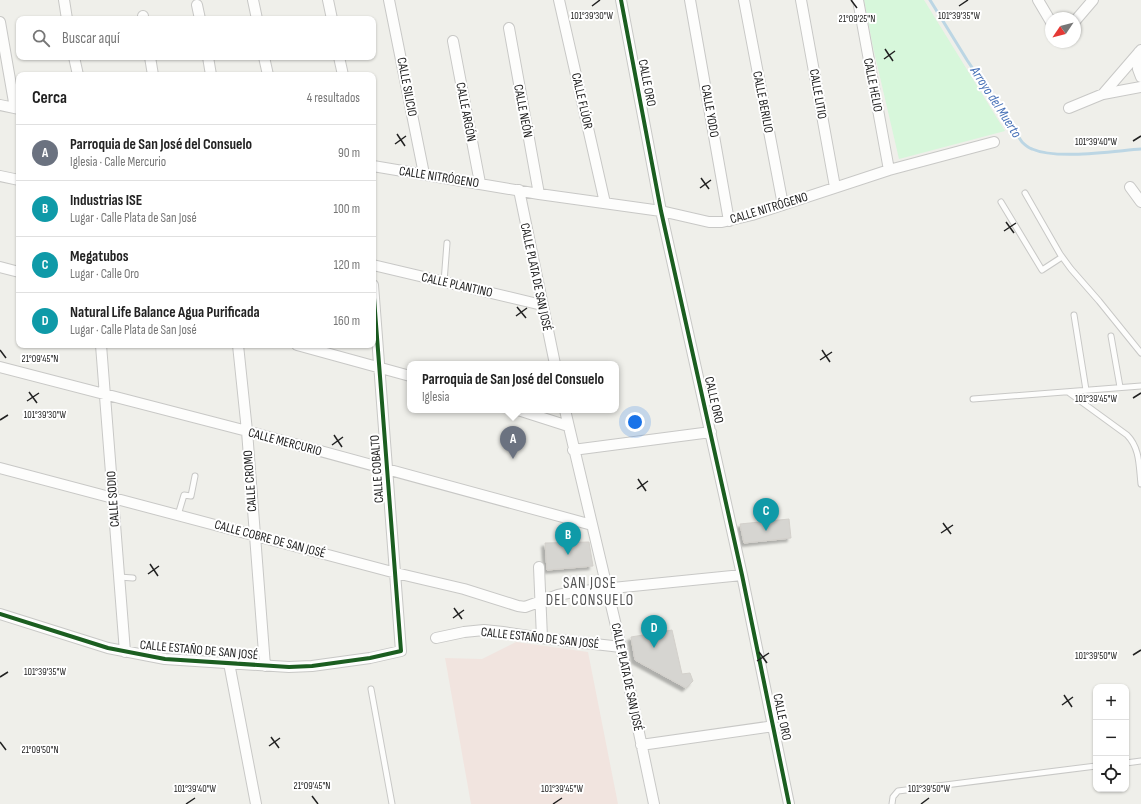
<!DOCTYPE html>
<html lang="es">
<head>
<meta charset="utf-8">
<style>
	:root { --surface:#fff; --page:#f6f6f6; --text:#222; --muted:#767676; --line:#e0e0e0; --accent:#b45309 }
	body { margin:0; font-family:"Sofia Sans Condensed",sans-serif; background:var(--page); color:var(--text) }
	.controls { position:absolute; right:12px; bottom:12px; display:grid; overflow:hidden; border-radius:8px; box-shadow:0 1px 3px #0004 }
	.controls button { width:36px; height:36px; display:grid; place-items:center; padding:0; border:0; border-bottom:1px solid var(--line); background:var(--surface); color:var(--text); font:20px sans-serif }
	.compass { position:absolute; left:1045px; top:12px; width:36px; height:36px; border-radius:50%; background:var(--surface); box-shadow:0 1px 3px #0004; rotate:235deg }
	.you { position:absolute; left:635px; top:422px; width:14px; height:14px; margin:-10px; border:3px solid #fff; border-radius:50%; background:#1a73e8; box-shadow:0 0 0 6px #1a73e833 }
	.badge { display:grid; place-items:center; width:26px; height:26px; border-radius:50%; background:var(--accent); color:#fff; font-size:13px; font-weight:700 }
	.pin { position:absolute; translate:-50% -33px; filter:drop-shadow(0 1px 2px #0008) }
	.pin::after { content:''; position:absolute; top:21px; width:14px; height:12px; background:inherit; clip-path:polygon(0 0,100% 0,50% 100%) }
	.popup { position:absolute; left:407px; top:361px; width:212px; height:52px; box-sizing:border-box; display:grid; place-content:center; border-radius:8px; background:var(--surface); filter:drop-shadow(0 1px 3px #0005); font-size:13px; white-space:nowrap; color:var(--muted) }
	.popup b { font-size:15px; color:var(--text) }
	.popup::after { content:''; position:absolute; left:50%; top:100%; margin-left:-8px; border:8px solid transparent; border-top-color:var(--surface) }
	.list { margin:0; padding:0; list-style:none }
	h2 { display:flex; justify-content:space-between; align-items:center; height:52px; margin:0; padding:0 16px; font-size:17px }
	h2 small { font-size:13px; font-weight:400; color:var(--muted) }
	.list li { display:grid; grid-template-columns:26px 1fr auto; gap:12px; align-items:center; box-sizing:border-box; height:56px; padding:0 16px; border-top:1px solid var(--line) }
	.list b { display:block; font-size:15px; white-space:nowrap }
	.list p { margin:0; font-size:13px; white-space:nowrap; color:var(--muted) }
	.list em { font-size:13px; font-style:normal; color:var(--muted) }
	.icon { flex:none; width:22px; height:22px; fill:none; stroke:currentColor; stroke-width:2; stroke-linecap:round; stroke-linejoin:round }
	.map { position:relative; flex:none; width:1141px; height:804px; overflow:hidden }
	.search { position:absolute; background:var(--surface); box-shadow:0 1px 3px #0004; left:16px; top:16px; width:360px; height:44px; display:flex; align-items:center; gap:10px; box-sizing:border-box; padding:0 14px; border-radius:8px; color:var(--muted); font-size:15px }
	.panel { position:absolute; background:var(--surface); box-shadow:0 1px 3px #0004; left:16px; top:72px; width:360px; height:276px; border-radius:8px }
	.map>svg:first-child { display:block }
	.commercial { fill:#f1e4df }
	.park { fill:#d7f7db }
	.lines { fill:none; stroke-linecap:round; stroke-linejoin:round }
	.stream { stroke:#bcd6e4; stroke-width:3 }
	.building { fill:#d6d5d1; stroke:#d3d0cb; filter:url(#shadow) }
	.service-casing { stroke:#c8c8c6; stroke-width:7 }
	.minor-casing { stroke:#c8c8c6; stroke-width:12 }
	.service { stroke:#fdfdfc; stroke-width:5 }
	.minor { stroke:#fdfdfc; stroke-width:10 }
	.cycleway-casing { stroke:#fff; stroke-width:6 }
	.cycleway { stroke:#1b5e20; stroke-width:4 }
	.ticks { fill:none; stroke:#212121; stroke-width:1.5 }
	.labels { text-anchor:middle; dominant-baseline:central; stroke-width:4; stroke-linejoin:round; paint-order:stroke }
	.street-label { font-size:13px; fill:#212121; stroke:#fff }
	.water-label { font-size:14px; font-style:italic; fill:#4771b7; stroke:#fff }
	.quarter-label { font-size:15px; letter-spacing:1px; fill:#545454; stroke:#fff }
	.ticks-label { font-size:10px; text-anchor:middle; fill:#212121; stroke:#fff; stroke-width:4; stroke-linejoin:round; paint-order:stroke }
</style>
</head>
<body>
<div class="map">
<svg width="1141" height="804" viewBox="0 0 1141 804">
	<defs>
		<filter id="shadow"><feDropShadow dx="-3.5" dy="3.5" stdDeviation="1" flood-color="#0004"/></filter>
	</defs>
	<rect width="100%" height="100%" fill="#efefea"/>
	<!-- commercial -->
	<path class="commercial" d="M516 642 588 652 618 804H471L445 658 482 659Z"/>
	<!-- park -->
	<path class="park" d="M864 0H924L1005 131 899 159 873 47Z"/>
	<g class="lines">
		<!-- stream -->
		<path class="stream" d="M930 0 967 60 1022 142C1025 145 1029 148 1032 149 1057 160 1114 151 1141 149"/>
	</g>
	<!-- building -->
	<path class="building" d="M789 519 791 538 744 543 740 524Z
		M589 542 593 566 547 570 545 543Z
		M672 630 682 674 690 673 693 681 686 688 635 660 631 637Z"/>
	<g class="lines">
		<defs>
			<path id="service" d="M1025 193 1060 254 1071 269 1099 301 1141 353
				M1001 202 1042 270 1062 257
				M444 282 447 243
				M1074 315 1086 390
				M1111 336 1120 387
				M1068 392 1127 435C1140 448 1139 466 1141 484
				M973 399 1141 386
				M178 515 184 495 191 496 195 476
				M119 577 133 578
				M371 689 392 804
				M1126 763 1141 761
				M892 804 893 797 898 791 1096 766"/>
			<path id="minor" d="M64 0 67 19
				M253 0 257 19
				M328 0 332 19
				M389 0 424 174
				M559 0 605 203
				M621 0 661 211 742 575 789 804
				M690 0 729 221
				M744 0 783 205
				M801 0 835 187
				M858 0 889 170
				M1038 0 1051 22
				M197 5 200 19
				M143 16V19
				M1075 21 1093 0
				M0 22 15 108
				M509 28 539 194
				M453 41 480 183
				M1139 52 1138 69 1141 77
				M74 57 78 75
				M150 57 153 75
				M208 57 211 75
				M264 57 268 75
				M339 57 343 75
				M1103 94 1141 50
				M0 105 19 109
				M1069 108 1103 94 1141 87
				M373 166 539 194 661 211 709 222H722L752 215 889 170 994 142
				M0 176 19 180
				M1130 187 1141 202
				M519 190 555 364
				M373 265 542 305
				M0 267 19 272
				M101 345 125 652
				M238 345 247 431 265 666
				M297 345 410 376
				M0 367 247 431 592 525
				M518 410 568 426
				M565 410 621 647 654 804
				M573 450 711 432
				M0 468 396 573 464 589 518 606 525 607 558 595 573 592 742 575
				M539 567 542 638
				M0 614 108 648 165 659 289 667 312 666 370 658 401 651 373 285
				M436 638 464 632 484 630 503 632 542 638 621 647
				M229 663 256 804
				M641 745 774 726"/>
		</defs>
		<!-- service casing -->
		<use href="#service" class="service-casing"/>
		<!-- minor casing -->
		<use href="#minor" class="minor-casing"/>
		<!-- service -->
		<use href="#service" class="service"/>
		<!-- minor -->
		<use href="#minor" class="minor"/>
		<defs>
			<path id="cycleway" d="M621 0 661 211 742 575 789 804
				M0 614 108 648 165 659 289 667 312 666 370 658 401 651 373 285"/>
		</defs>
		<!-- cycleway casing -->
		<use href="#cycleway" class="cycleway-casing"/>
		<!-- cycleway -->
		<use href="#cycleway" class="cycleway"/>
	</g>
	<!-- ticks -->
	<path class="ticks" d="M851 0 857 8M592 6 600 0M959 6 968 0M885 49 893 61M884 59 895 51M397 134 405 146M1133 141 1141 136M395 144 406 136M701 178 709 189M700 188 711 180M1006 222 1014 233M1004 231 1016 223M517 307 526 318M516 316 527 308M0 350 6 358M822 350 830 362M820 360 832 352M29 392 37 403M1133 398 1141 393M27 401 39 393M0 420 8 415M334 435 342 447M332 445 343 437M638 479 646 491M637 489 648 481M943 523 951 534M941 533 953 525M150 564 158 576M148 574 159 566M454 608 462 619M453 618 464 610M759 652 767 663M1133 655 1141 650M757 661 769 653M0 677 8 672M1064 695 1072 707M1062 705 1073 697M271 737 279 748M0 742 6 750M269 746 280 738M312 796 318 804M186 804 195 798M553 804 562 798M921 804 929 798"/>
	<g class="labels">
		<!-- street labels -->
		<g class="street-label">
			<text transform="translate(647 83) rotate(79)">CALLE ORO</text>
			<text transform="translate(873 85) rotate(79)">CALLE HELIO</text>
			<text transform="translate(407 87) rotate(79)">CALLE SILICIO</text>
			<text transform="translate(818 94) rotate(80)">CALLE LITIO</text>
			<text transform="translate(582 101) rotate(77)">CALLE FLÚOR</text>
			<text transform="translate(763 102) rotate(79)">CALLE BERILIO</text>
			<text transform="translate(523 111) rotate(79)">CALLE NEÓN</text>
			<text transform="translate(710 111) rotate(80)">CALLE YODO</text>
			<text transform="translate(466 112) rotate(79)">CALLE ARGÓN</text>
			<text transform="translate(439 177) rotate(9)">CALLE NITRÓGENO</text>
			<text transform="translate(769 208) rotate(-17)">CALLE NITRÓGENO</text>
			<text transform="translate(536 277) rotate(78)">CALLE PLATA DE SAN JOSÉ</text>
			<text transform="translate(457 285) rotate(13)">CALLE PLANTINO</text>
			<text transform="translate(714 400) rotate(77)">CALLE ORO</text>
			<text transform="translate(285 442) rotate(15)">CALLE MERCURIO</text>
			<text transform="translate(377 469) rotate(-94)">CALLE COBALTO</text>
			<text transform="translate(250 481) rotate(-94)">CALLE CROMO</text>
			<text transform="translate(113 499) rotate(-94)">CALLE SODIO</text>
			<text transform="translate(270 539) rotate(15)">CALLE COBRE DE SAN JOSÉ</text>
			<text transform="translate(540 638) rotate(6)">CALLE ESTAÑO DE SAN JOSÉ</text>
			<text transform="translate(199 650) rotate(5)">CALLE ESTAÑO DE SAN JOSÉ</text>
			<text transform="translate(627 677) rotate(78)">CALLE PLATA DE SAN JOSÉ</text>
			<text transform="translate(782 717) rotate(78)">CALLE ORO</text>
		</g>
		<!-- water labels -->
		<g class="water-label">
			<text transform="translate(996 102) rotate(57)">Arroyo del Muerto</text>
		</g>
		<!-- quarter labels -->
		<g class="quarter-label">
			<text x="590" y="583">SAN JOSE<tspan x="590" dy="17">DEL CONSUELO</tspan></text>
		</g>
	</g>
	<g class="ticks-label">
		<text x="959" y="19">101°39'35"W</text>
		<text x="592" y="19">101°39'30"W</text>
		<text x="857" y="22">21°09'25"N</text>
		<text x="1096" y="145">101°39'40"W</text>
		<text x="40" y="362">21°09'45"N</text>
		<text x="1096" y="402">101°39'45"W</text>
		<text x="45" y="418">101°39'30"W</text>
		<text x="1096" y="659">101°39'50"W</text>
		<text x="45" y="675">101°39'35"W</text>
		<text x="40" y="753">21°09'50"N</text>
		<text x="312" y="789">21°09'45"N</text>
		<text x="195" y="792">101°39'40"W</text>
		<text x="562" y="792">101°39'45"W</text>
		<text x="929" y="792">101°39'50"W</text>
	</g>
</svg>
<div class="controls">
<button>+</button>
<button>−</button>
<button><svg class="icon" aria-label="locate" viewBox="0 0 24 24"><circle cx="12" cy="12" r="6"/><path d="M12 2v4M12 18v4M2 12h4M18 12h4"/></svg></button>
</div>
<svg class="compass" viewBox="-18 -18 36 36"><path d="M0-13l5 13h-10z" fill="#e53935"/><path d="M0 13l5-13h-10z" fill="#767676"/></svg>
<div class="you"></div>
<div class="pin badge" style="left:513px;top:459px;background:#6b7280">A</div>
<div class="popup"><b>Parroquia de San José del Consuelo</b>Iglesia</div>
<div class="pin badge" style="left:568px;top:555px;background:#0f9aa8">B</div>
<div class="pin badge" style="left:766px;top:531px;background:#0f9aa8">C</div>
<div class="pin badge" style="left:654px;top:648px;background:#0f9aa8">D</div>
<div class="search"><svg class="icon" aria-label="search" viewBox="0 0 24 24"><circle cx="10" cy="10" r="6"/><path d="M15 15l6 6"/></svg>Buscar aquí</div>
<section class="panel">
<h2>Cerca<small>4 resultados</small></h2>
<ul class="list">
<li><span class="badge" style="background:#6b7280">A</span><div><b>Parroquia de San José del Consuelo</b><p>Iglesia · Calle Mercurio</p></div><em>90 m</em></li>
<li><span class="badge" style="background:#0f9aa8">B</span><div><b>Industrias ISE</b><p>Lugar · Calle Plata de San José</p></div><em>100 m</em></li>
<li><span class="badge" style="background:#0f9aa8">C</span><div><b>Megatubos</b><p>Lugar · Calle Oro</p></div><em>120 m</em></li>
<li><span class="badge" style="background:#0f9aa8">D</span><div><b>Natural Life Balance Agua Purificada</b><p>Lugar · Calle Plata de San José</p></div><em>160 m</em></li>
</ul>
</section>
</div>
</body>
</html>
